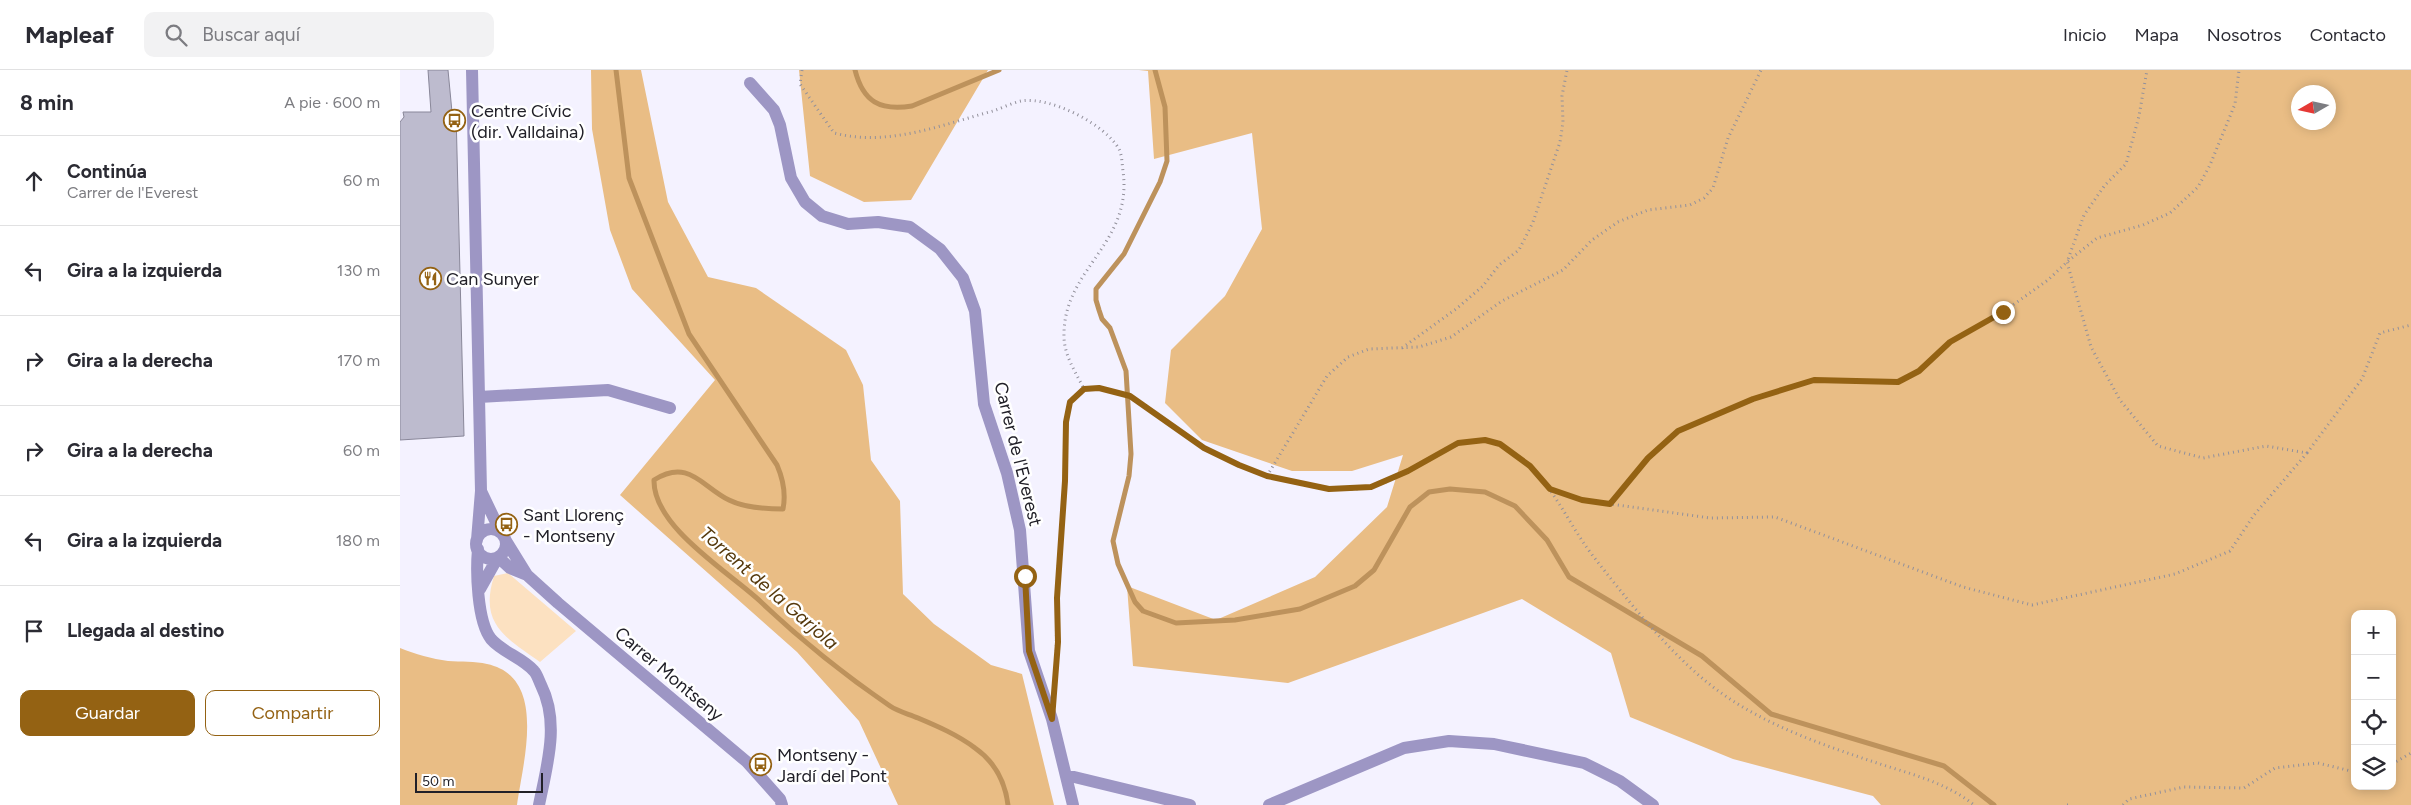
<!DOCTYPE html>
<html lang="es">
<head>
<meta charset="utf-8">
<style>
	:root { --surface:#fff; --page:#f2f2f3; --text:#2b2b33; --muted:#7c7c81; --line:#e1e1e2; --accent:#946213 }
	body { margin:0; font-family:Figtree,sans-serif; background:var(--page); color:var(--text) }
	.controls { position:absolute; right:15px; bottom:15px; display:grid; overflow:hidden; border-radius:10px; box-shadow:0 2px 12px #0003 }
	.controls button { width:45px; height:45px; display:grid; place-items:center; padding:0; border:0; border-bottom:1px solid var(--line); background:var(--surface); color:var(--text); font:25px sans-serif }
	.compass { position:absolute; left:1891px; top:15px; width:45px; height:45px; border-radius:50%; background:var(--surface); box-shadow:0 2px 12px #0003; rotate:261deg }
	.scale { position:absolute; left:15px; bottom:12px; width:128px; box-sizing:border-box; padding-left:5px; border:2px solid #212028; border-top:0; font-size:14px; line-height:18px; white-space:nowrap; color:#212028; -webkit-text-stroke:4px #fff; paint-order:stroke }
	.stop { position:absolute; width:15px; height:15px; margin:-11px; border:4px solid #946213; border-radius:50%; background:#fff }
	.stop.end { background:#946213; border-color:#fff; box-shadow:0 1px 5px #0008 }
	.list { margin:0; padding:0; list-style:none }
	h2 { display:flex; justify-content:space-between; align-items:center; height:65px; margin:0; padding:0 20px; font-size:21px }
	h2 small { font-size:16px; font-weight:400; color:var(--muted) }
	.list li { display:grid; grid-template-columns:32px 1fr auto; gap:15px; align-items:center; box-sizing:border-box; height:90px; padding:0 20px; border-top:1px solid var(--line) }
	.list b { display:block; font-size:19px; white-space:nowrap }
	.list p { margin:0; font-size:16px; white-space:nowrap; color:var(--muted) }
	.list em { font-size:16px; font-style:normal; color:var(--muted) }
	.actions { display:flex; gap:10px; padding:15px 20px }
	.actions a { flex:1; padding:11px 0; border:1px solid var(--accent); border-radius:10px; text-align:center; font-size:18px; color:var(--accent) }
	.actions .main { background:var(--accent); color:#fff }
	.icon { flex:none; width:28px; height:28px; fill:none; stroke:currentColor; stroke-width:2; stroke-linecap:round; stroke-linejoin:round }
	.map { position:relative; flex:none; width:2011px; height:735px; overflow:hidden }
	header { display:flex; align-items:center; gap:30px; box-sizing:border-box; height:70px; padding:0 25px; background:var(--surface); border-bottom:1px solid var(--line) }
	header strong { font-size:24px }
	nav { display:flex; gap:28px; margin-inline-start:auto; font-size:18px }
	.search { width:350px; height:45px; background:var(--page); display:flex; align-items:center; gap:12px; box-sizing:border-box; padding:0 18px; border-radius:10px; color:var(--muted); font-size:19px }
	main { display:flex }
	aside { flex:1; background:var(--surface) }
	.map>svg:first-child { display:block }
	.green { fill:#fce1c1 }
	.forest { fill:#e9bd85; fill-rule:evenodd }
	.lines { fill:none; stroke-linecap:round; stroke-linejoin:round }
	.stream { stroke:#bd925c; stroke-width:5 }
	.building { fill:#bdbbce; stroke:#898799 }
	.path { stroke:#92909b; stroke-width:3; stroke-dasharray:1 4; stroke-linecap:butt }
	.minor { stroke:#9d96c4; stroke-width:12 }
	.route { stroke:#946213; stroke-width:6 }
	.labels { text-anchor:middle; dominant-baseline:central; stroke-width:5; stroke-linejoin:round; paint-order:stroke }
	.poi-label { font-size:18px; fill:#212028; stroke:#fff; text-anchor:start }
	.street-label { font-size:18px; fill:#212028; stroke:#fff }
	.water-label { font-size:19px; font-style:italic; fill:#56390c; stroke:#fff }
</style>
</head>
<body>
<header>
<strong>Mapleaf</strong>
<div class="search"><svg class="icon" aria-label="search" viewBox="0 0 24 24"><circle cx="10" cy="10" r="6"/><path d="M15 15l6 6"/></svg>Buscar aquí</div>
<nav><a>Inicio</a><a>Mapa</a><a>Nosotros</a><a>Contacto</a></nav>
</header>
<main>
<aside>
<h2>8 min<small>A pie · 600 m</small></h2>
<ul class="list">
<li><svg class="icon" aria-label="ahead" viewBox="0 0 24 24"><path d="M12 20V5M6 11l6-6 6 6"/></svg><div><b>Continúa</b><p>Carrer de l'Everest</p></div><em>60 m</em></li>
<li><svg class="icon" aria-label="left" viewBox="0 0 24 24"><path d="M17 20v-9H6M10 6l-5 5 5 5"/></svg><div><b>Gira a la izquierda</b></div><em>130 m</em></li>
<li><svg class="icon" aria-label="right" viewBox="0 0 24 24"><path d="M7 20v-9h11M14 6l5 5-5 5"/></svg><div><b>Gira a la derecha</b></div><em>170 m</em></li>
<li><svg class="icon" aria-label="right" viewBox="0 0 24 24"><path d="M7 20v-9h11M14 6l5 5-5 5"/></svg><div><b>Gira a la derecha</b></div><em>60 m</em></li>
<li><svg class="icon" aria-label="left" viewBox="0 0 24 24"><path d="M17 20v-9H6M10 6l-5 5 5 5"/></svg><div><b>Gira a la izquierda</b></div><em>180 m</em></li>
<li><svg class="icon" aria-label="arrive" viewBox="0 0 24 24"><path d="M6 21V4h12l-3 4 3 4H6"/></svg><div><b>Llegada al destino</b></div></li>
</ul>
<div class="actions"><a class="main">Guardar</a><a>Compartir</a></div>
</aside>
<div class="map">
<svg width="2011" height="735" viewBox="0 0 2011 735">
	<rect width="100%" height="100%" fill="#f4f2ff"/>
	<!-- green -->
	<path class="green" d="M108 503 176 561 140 592C105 567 79 554 94 506Z"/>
	<!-- forest -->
	<path class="forest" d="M191 0H241L268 132 308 207 356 218 446 280 463 315 471 390 500 431 503 524 534 554 591 595 622 604 654 735H498L459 651 397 582 220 425 315 310 232 219 210 160 192 59Z
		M399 0H588L511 130 464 132 410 106Z
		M739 0H2011V735H1481L1473 726 1333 689 1230 647 1211 583 1122 529 888 613 733 596 727 516 816 550 915 507 987 437 1003 385 952 401H892L802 370 765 333 771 280 825 226 862 159 852 63 754 89 748 1ZM1928 22V52H1898V22ZM1955 544H1992V716H1955Z
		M0 578C15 584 32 589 48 591 61 592 75 591 87 594 148 607 123 691 117 735H0Z"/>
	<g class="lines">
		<!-- stream -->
		<path class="stream" d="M216 0 229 108 289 264 377 395C383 409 386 424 383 439 365 439 345 438 329 430 302 417 289 388 254 410 253 457 329 502 361 532 401 570 445 605 490 636 499 642 509 644 518 648 537 656 558 665 575 678 595 692 605 711 608 735
			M455 0C463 32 480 41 512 36L599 0
			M755 0 765 37 767 91 760 112 724 184 696 219V230L699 240 702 249 710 258 726 301 731 384 729 406 713 471 718 494 735 532 743 541 776 553 835 550 900 539 955 516 974 500 1010 437 1019 430 1029 422 1050 419 1085 422 1115 436 1147 470 1169 507 1302 586 1371 644 1544 696 1594 735"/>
	</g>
	<!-- building -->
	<path class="building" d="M28 0H48L52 42H56L64 366 0 370V52L4 47 3 42H31Z"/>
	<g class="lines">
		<!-- path -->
		<path class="path" d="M402 0 400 14 434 63C488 77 541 55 593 41 602 38 612 33 621 31 650 26 705 54 719 79 722 85 722 94 723 101 733 173 665 198 664 263 663 284 675 301 684 319
			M1002 278 1056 239 1083 216 1099 195 1119 180 1133 152 1160 72 1163 52 1162 26 1167 0
			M1907 383 1962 309 1980 263 2011 255
			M867 406 927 306 948 287 969 279 1019 277 1051 267 1102 231 1163 200 1192 170 1218 152 1248 140 1290 135 1304 128 1313 118 1328 68 1361 0
			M1150 419 1182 430 1310 448 1375 447 1563 517 1632 535 1775 504 1830 481 1854 445 1907 383 1866 376 1803 388 1758 376 1720 330 1691 277 1667 192 1684 145 1705 115 1726 94 1739 46 1747 0
			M1210 434 1249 387 1278 361 1353 329 1413 310 1498 313 1519 301 1549 272 1603 242 1648 210 1667 192 1697 168 1743 155 1770 143 1798 117 1810 95 1835 34 1839 0
			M655 611C657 584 656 557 657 529 657 491 663 452 665 413 666 393 663 371 666 351 667 339 671 329 681 322 711 300 780 364 806 379 825 390 847 400 869 406 901 414 938 424 970 417 1010 409 1055 358 1097 373 1103 375 1108 380 1114 384 1155 414 1164 448 1193 486 1226 528 1261 573 1302 608 1351 650 1414 672 1474 692 1507 703 1546 712 1574 735
			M1992 694 2011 683
			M1667 735H1672
			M1723 735 1729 729 1784 717 1844 718 1875 698 1918 693 1955 702"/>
		<!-- minor -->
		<path class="minor" d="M72 0 81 421 77 470
			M350 13 374 40 380 55 391 108 405 132 422 146 448 154 478 152 510 157 540 179 563 208 575 241 584 334 607 403 620 460 629 581 652 649 673 735
			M79 327 208 320 270 338
			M81 421 101 463
			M76 474a15 15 0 1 1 30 0a15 15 0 1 1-30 0Z
			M106 471 127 505 158 533 347 692 380 729 382 735
			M78 479C76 501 77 551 91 569 102 582 123 588 134 601 137 604 139 611 141 615 160 653 147 695 139 735
			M80 519 98 487 110 498 127 505
			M666 705 790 735
			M869 735 1004 678 1049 671 1094 674 1184 693 1220 711 1253 735"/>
	</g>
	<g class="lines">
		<!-- route -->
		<path class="route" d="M625 506 629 581 652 649 658 572 657 528 665 411 666 352 670 332 684 319 699 318 730 326 804 378 839 395 867 406 929 419 971 417 1008 401 1058 373 1085 370 1100 374 1130 396 1150 419 1182 430 1210 434 1248 388 1278 361 1353 329 1414 310 1498 312 1519 301 1550 272 1603 242"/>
	</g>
	<!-- icons -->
	<defs>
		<symbol id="bus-ring" viewBox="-11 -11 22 22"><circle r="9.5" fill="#fff" stroke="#946213" stroke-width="1.5"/><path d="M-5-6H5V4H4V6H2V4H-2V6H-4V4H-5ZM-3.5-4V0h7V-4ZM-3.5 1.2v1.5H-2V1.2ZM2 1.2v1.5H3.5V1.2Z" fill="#946213"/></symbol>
		<symbol id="restaurant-ring" viewBox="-11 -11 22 22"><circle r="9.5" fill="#fff" stroke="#946213" stroke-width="1.5"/><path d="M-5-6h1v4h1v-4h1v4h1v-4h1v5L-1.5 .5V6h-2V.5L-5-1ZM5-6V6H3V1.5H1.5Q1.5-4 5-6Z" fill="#946213"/></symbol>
	</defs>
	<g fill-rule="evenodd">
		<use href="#bus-ring" x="42" y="38" width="25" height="25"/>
		<use href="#restaurant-ring" x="18" y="196" width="25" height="25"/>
		<use href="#bus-ring" x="94" y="442" width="25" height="25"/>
		<use href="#bus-ring" x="348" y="682" width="25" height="25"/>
	</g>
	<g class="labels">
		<!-- poi labels -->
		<g class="poi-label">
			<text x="71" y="41">Centre Cívic<tspan x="71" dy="21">(dir. Valldaina)</tspan></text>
			<text x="46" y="209">Can Sunyer</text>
			<text x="123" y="445">Sant Llorenç<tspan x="123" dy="21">- Montseny</tspan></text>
			<text x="377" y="685">Montseny -<tspan x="377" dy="21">Jardí del Pont</tspan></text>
		</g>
		<!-- street labels -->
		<g class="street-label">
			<text transform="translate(618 384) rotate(76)">Carrer de l'Everest</text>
			<text transform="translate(269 604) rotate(40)">Carrer Montseny</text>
		</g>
		<!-- water labels -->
		<g class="water-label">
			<text transform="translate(369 518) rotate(41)">Torrent de la Garjola</text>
		</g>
	</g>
</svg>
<div class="controls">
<button>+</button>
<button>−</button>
<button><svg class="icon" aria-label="locate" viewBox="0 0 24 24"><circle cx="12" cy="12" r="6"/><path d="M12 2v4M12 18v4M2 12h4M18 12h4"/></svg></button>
<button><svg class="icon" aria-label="layers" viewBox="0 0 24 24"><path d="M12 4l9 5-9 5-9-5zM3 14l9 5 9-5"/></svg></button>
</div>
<svg class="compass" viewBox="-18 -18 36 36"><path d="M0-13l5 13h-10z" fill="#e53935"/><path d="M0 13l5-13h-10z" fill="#7c7c81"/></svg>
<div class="scale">50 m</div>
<div class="stop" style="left:625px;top:506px"></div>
<div class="stop end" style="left:1603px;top:242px"></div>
</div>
</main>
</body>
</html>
